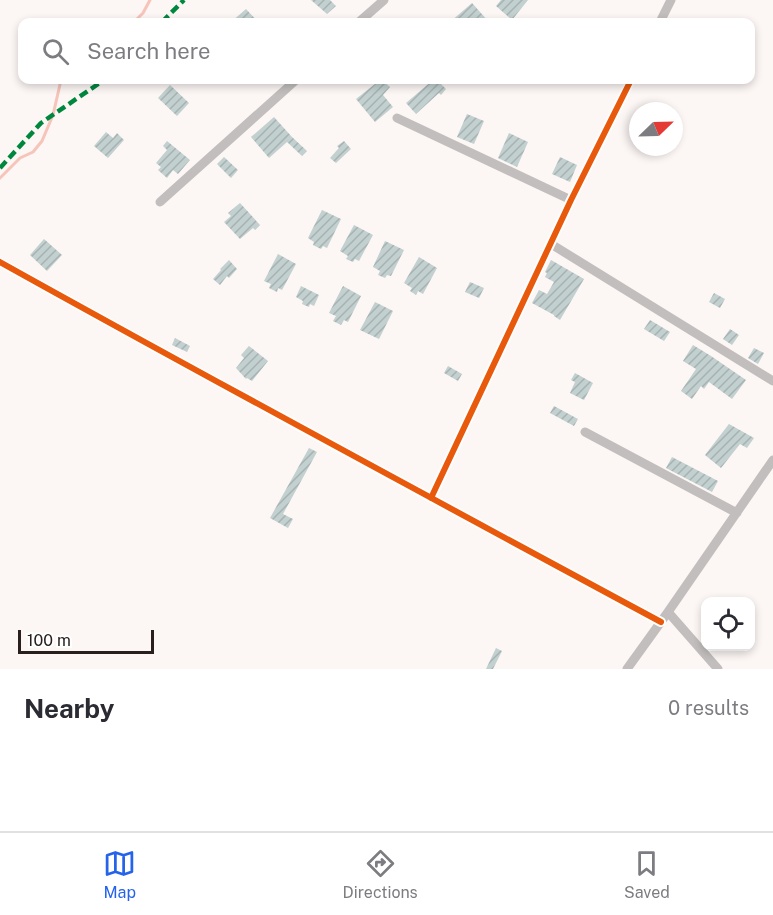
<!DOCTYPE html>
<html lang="en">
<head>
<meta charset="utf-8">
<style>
	:root { --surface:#fff; --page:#f2f2f3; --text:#2b2b33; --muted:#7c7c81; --line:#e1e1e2; --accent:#2563eb }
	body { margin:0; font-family:"Public Sans",sans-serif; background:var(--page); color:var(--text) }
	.controls { position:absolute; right:18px; bottom:18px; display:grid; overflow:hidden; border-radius:12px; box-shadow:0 3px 9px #0003 }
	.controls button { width:54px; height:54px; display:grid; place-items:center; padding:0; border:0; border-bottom:2px solid var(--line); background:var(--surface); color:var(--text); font:30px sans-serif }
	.compass { position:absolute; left:629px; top:102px; width:54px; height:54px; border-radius:50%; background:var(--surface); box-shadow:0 3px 9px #0003; rotate:67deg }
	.scale { position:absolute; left:18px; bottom:15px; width:136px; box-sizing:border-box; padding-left:6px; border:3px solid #29201e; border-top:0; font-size:16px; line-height:21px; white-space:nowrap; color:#29201e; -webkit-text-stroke:4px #fff; paint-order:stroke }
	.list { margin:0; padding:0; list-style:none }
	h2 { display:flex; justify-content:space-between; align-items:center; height:78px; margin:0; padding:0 24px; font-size:26px }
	h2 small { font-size:20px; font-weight:400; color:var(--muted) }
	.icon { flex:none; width:33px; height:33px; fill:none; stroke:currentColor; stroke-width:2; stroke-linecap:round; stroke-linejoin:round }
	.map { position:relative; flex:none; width:773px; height:669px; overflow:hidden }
	.search { position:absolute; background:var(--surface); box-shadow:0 3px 9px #0003; left:18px; right:18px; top:18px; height:66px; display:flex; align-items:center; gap:15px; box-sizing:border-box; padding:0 21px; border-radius:12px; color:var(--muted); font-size:22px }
	.sheet { height:162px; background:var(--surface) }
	nav { display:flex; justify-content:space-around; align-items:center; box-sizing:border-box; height:84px; border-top:2px solid var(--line); background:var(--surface); font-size:16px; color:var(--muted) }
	nav a { display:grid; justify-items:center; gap:3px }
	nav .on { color:var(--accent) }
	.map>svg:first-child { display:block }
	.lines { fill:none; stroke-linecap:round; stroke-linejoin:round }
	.stream { stroke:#f6c4b9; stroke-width:3 }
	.building { fill:url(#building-hatch) }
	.minor { stroke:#c1bebd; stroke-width:9 }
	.quiet { stroke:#00873e; stroke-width:4.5; stroke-dasharray:9 4.5; stroke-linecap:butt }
	.cycleway-casing { stroke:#fff; stroke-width:10 }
	.cycleway { stroke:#e8590c; stroke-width:6 }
</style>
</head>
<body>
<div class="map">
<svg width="773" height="669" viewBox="0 0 773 669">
	<defs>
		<pattern id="building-hatch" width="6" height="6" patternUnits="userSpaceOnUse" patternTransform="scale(1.5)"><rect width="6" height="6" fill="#c2d0d0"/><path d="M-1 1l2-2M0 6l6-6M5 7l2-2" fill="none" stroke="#a7b2b2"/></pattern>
	</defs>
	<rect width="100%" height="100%" fill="#fcf6f5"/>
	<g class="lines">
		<!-- stream -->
		<path class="stream" d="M134 22 143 13 150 0
			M0 178 20 158 33 152 42 141 53 115 61 80"/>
	</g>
	<!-- building -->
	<path class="building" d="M311 0H330L336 6 327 14Z
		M501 0H528L512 20 496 6Z
		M472 3 489 22H450Z
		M246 9 258 22H231Z
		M380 80H382L390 87 383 95 393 107 375 122 356 99Z
		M433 80H437L446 89 441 95 439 93 416 114 406 103Z
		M170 85 189 103 177 116 158 98Z
		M467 114 484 121 474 144 457 137Z
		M274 117 292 137 307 151 302 156 287 142 269 158 251 137Z
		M106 132 113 138 117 133 124 140 108 158 94 146Z
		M509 133 528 142 517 167 498 158Z
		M167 141 190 160 178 174 173 170 167 178 158 170 161 167 156 163 167 150 163 146Z
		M344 141 351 149 336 163 330 158 339 148 337 146Z
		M224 157 238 170 231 178 217 164Z
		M560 157 577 165 570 182 552 174Z
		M240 203 260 225 255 230 253 228 240 239 224 222 231 216 228 213Z
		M322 210 341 219 327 248 323 246 321 249 313 245 314 242 308 238Z
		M354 225 373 235 359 261 355 259 353 262 346 259 348 256 340 251Z
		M44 239 62 255 47 271 30 255Z
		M385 241 404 250 391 276 387 275 385 278 378 275 380 271 373 267Z
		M278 254 296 264 282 290 278 288 277 292 269 288 271 284 264 281Z
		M419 257 437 268 423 294 418 291 416 295 410 291 412 288 404 283Z
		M229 260 237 269 229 278 227 276 220 285 213 279 221 270 220 269Z
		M551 260 584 279 560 320 554 316V315L532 303 539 290 547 294 554 282 545 277 547 273 545 272Z
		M470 282 484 288 479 298 465 292Z
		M301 286 319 295 314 306 310 304 309 307 302 304 303 301 296 297Z
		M343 286 361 296 348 322 344 320 341 325 333 321 336 316 329 313Z
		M714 293 725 299 720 308 709 302Z
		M375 302 393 311 379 339 360 330Z
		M650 320 670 332 664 341 644 329Z
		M730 329 739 335 732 345 723 339Z
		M175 338 190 346 187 352 172 345Z
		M693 345 711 356 746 380 732 399 709 382 704 389 701 386 692 399 681 391 696 369 683 361Z
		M249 346 268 361 252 381 247 378 246 379 236 368 244 358 241 355Z
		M754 348 764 353 758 364 748 358Z
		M448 366 462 374 458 381 444 373Z
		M575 373 593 383 584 400 570 393 575 382 571 380Z
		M554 406 578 419 574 426 550 413Z
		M729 424 754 438 747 448 740 444 721 468 705 455Z
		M309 448 317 452 283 514 293 519 288 528 270 518Z
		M672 457 718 481 712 492 666 468Z
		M496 648 502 651 493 669H486Z"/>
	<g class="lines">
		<!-- minor -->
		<path class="minor" d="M359 22 384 0
			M660 22 671 0
			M397 118 571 200
			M160 202 296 80
			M551 244 773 381
			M0 262C219 384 440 503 661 622
			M585 432 737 513
			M431 498 571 200 631 80
			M668 612 718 669
			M627 669 668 612 773 460"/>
		<!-- quiet -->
		<path class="quiet" d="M162 22 184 0
			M0 168 41 123 104 80"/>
		<defs>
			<path id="cycleway" d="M0 262C219 384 440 503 661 622
				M431 498 571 200 631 80"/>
		</defs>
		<!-- cycleway casing -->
		<use href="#cycleway" class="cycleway-casing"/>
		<!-- cycleway -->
		<use href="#cycleway" class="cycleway"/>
	</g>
</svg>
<div class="controls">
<button><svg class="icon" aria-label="locate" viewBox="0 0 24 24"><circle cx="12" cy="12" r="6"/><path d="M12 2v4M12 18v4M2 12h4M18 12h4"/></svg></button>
</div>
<svg class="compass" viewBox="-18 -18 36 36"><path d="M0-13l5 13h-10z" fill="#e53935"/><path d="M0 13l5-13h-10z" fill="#7c7c81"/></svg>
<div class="scale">100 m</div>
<div class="search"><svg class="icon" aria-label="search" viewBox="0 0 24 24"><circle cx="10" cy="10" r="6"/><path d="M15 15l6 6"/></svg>Search here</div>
</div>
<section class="sheet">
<h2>Nearby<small>0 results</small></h2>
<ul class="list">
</ul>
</section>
<nav>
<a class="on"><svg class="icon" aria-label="map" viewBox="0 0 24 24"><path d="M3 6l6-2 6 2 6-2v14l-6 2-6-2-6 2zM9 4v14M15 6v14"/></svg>Map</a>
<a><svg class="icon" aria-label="directions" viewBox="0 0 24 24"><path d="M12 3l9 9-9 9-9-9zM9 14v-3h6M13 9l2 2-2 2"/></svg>Directions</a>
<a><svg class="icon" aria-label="saved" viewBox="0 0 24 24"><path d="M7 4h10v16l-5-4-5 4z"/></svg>Saved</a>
</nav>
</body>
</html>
